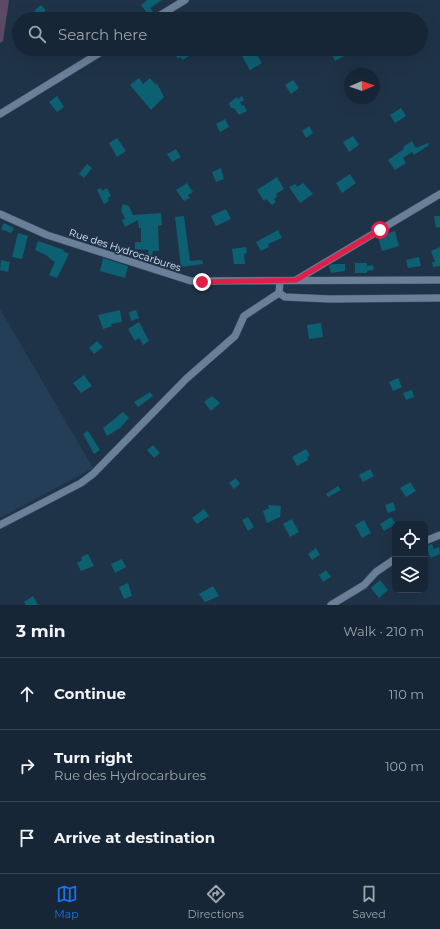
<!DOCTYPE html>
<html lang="en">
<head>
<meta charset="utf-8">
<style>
	:root { --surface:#172636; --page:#243242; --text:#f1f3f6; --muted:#9ea5ad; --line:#364351; --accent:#1a73e8 }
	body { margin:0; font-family:Montserrat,sans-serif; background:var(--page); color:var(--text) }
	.controls { position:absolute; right:12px; bottom:12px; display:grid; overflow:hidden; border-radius:8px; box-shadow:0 4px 16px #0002 }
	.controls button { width:36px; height:36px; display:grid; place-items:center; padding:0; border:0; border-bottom:1px solid var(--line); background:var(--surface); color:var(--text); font:20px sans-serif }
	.compass { position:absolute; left:344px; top:68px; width:36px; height:36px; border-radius:50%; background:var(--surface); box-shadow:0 4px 16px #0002; rotate:88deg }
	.stop { position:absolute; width:12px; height:12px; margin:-9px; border:3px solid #e11d48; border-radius:50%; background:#fff }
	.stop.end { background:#e11d48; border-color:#fff; box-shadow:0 1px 4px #0008 }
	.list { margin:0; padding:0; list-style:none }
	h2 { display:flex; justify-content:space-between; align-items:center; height:52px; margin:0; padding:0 16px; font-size:17px }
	h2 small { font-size:13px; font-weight:400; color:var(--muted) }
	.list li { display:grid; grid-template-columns:26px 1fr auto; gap:12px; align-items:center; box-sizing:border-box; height:72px; padding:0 16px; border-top:1px solid var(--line) }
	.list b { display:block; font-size:15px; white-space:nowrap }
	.list p { margin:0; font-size:13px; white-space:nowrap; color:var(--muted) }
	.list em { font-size:13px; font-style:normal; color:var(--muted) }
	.icon { flex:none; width:22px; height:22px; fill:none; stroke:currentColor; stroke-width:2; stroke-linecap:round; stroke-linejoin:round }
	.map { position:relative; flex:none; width:440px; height:605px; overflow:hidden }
	.search { position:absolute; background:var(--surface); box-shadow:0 4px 16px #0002; left:12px; right:12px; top:12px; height:44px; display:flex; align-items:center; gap:10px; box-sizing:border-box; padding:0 14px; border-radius:22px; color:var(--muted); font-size:15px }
	.sheet { height:268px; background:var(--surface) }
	nav { display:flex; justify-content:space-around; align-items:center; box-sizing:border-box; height:56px; border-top:1px solid var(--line); background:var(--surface); font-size:11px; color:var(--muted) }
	nav a { display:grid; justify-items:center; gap:2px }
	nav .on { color:var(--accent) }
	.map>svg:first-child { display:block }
	.built { fill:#253e58 }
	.green { fill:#5c4a65 }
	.building { fill:#0d5f72 }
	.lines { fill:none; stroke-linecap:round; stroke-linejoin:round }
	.minor-casing { stroke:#3f5062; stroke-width:8 }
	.minor { stroke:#6a8099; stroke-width:7 }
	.route { stroke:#e11d48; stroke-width:5 }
	.labels { text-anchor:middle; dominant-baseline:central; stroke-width:3.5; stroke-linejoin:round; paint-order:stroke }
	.street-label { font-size:10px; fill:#dde9f7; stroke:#1f3348 }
</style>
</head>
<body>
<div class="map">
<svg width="440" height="605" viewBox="0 0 440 605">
	<rect width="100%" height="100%" fill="#1f3348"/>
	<!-- built -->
	<path class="built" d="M0 309 93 468 0 518Z"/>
	<!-- green -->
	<path class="green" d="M0 0H9L3 41 0 43Z"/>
	<!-- building -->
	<path class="building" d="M147 0H162L150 8 154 13 150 17 141 5Z
		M41 5 46 10 44 12 47 15 43 19H31L36 15 34 12 35 10Z
		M176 49H185L189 56 183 60 180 57 178 59 173 51Z
		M338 49H348L350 53 335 61 331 53Z
		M254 50 262 63 250 70 242 56Z
		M139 78 143 84 150 78 156 85 157 83 164 97 151 110 130 85Z
		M293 80 299 88 291 94 285 85Z
		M57 96 64 107 57 112 49 102Z
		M242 96 244 100 240 102 242 106 244 105 247 111 239 115 234 108H231L229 103 237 97 238 99Z
		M401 108 406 116 395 123 390 115Z
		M225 119 229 127 220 132 216 124Z
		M309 126 313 133 306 138 302 131Z
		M353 136 359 145 349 152 343 142Z
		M117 138 126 151 117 157 109 143Z
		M412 141 416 148 428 143 429 145 414 155 412 152 403 158 406 163 395 170 388 160 404 149 403 147Z
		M176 149 181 157 172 162 167 154Z
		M87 164 92 168 84 178 79 174Z
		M221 168 224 179 216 182 212 172Z
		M350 174 356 183 342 193 336 183Z
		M277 177 284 189 276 194 277 197 274 199 276 202 272 205 266 199 264 201 257 190Z
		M187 183 193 192 188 195 190 198 184 201 176 190Z
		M303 183 313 194 300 203 289 187 295 184 297 187Z
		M101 188 102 191 107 188 111 196 108 198 109 201 104 204 97 190Z
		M123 204 129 206 133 215 161 213 162 225 158 226 159 251H153L151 263 146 261 149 250 135 249V242H141V228H139L138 220 125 227 122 220 125 219 121 210Z
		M226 209 231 219 216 226 211 216Z
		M184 216 190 261 202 260 203 264 181 267 175 217Z
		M434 216H440V227L436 228Z
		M4 223 14 228 11 233 1 229Z
		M278 230 282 238 268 244 269 247 261 251 256 242Z
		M395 231 399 246 382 251 378 237Z
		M18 233 28 236 22 259 12 257Z
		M38 241 64 250 63 251 69 254 57 278 49 275 55 262 50 259V258L44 254 35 250Z
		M246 247 247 253 244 254 245 264H234L232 249Z
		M440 247V266L433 267 432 262H435L431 251Z
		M419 257 421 266 408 268 406 260Z
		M103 258 128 266 125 278 100 271Z
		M1 260 10 262 8 272 0 270Z
		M355 263H367V266L373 265 374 270 367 271V273H355Z
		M333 264H345V271L331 273 329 266Z
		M120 310 122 322 111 324 112 326 103 329 98 315Z
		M136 310 139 318 131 321 129 312Z
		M139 322 149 341 143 345 139 338 135 341 128 329Z
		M321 323 323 337 309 339 307 325Z
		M97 341 103 347 94 354 89 348Z
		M84 375 92 386 81 393 73 383Z
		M398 378 402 387 393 391 389 382Z
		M412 390 414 397 406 400 403 393Z
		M150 392 153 396 138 407 134 402Z
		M212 396 220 403 211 411 204 402Z
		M123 412 129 418 120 428 107 436 103 428Z
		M88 431 100 450 94 454 83 434Z
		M153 445 160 453 154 458 147 450Z
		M306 449 310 456 307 457 308 460 297 466 292 457Z
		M370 469 374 476 363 482 359 475Z
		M236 478 240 484 234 489 229 483Z
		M410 482 416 491 406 497 400 488Z
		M338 486 341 490 328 497 326 494Z
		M393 502 396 510 388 513 385 505Z
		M268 505 281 506 280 517 267 523 263 511 269 508Z
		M204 509 209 516 197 524 192 518Z
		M248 517 254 527 248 531 242 520Z
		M391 517 396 524 384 531 380 524Z
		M292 519 299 532 290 537 283 524Z
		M364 520 371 533 362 538 355 525Z
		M432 544 434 549 439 547 440 554 431 558 425 546Z
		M316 548 320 555 312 560 308 554Z
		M88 554 94 566 81 571 77 563 82 560 81 557Z
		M122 559 126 567 115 573 111 564Z
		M326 570 331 577 323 582 319 575Z
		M380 580 388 590 379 598 371 588Z
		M128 583 132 596 124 599 119 587Z
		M213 586 219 596 205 602 199 594Z
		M33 596 38 605H26L24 602Z"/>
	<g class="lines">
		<defs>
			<path id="minor" d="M154 19 185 0
				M0 114 106 49
				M0 214 47 235 191 281 440 280
				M296 280 440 194
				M280 281 279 293 285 297 330 299 440 298
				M0 525 81 483 93 474 186 379 235 336 244 316 279 293
				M425 541 440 535
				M331 605 364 585 376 572 395 559"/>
		</defs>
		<!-- minor casing -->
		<use href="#minor" class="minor-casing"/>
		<!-- minor -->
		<use href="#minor" class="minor"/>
	</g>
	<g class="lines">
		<!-- route -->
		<path class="route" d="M202 282 296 280 380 230"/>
	</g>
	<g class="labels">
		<!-- street labels -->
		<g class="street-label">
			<text transform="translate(125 250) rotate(18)">Rue des Hydrocarbures</text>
		</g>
	</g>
</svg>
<div class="controls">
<button><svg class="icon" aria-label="locate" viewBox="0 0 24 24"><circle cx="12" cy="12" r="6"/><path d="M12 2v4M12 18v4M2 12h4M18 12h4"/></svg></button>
<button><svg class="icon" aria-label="layers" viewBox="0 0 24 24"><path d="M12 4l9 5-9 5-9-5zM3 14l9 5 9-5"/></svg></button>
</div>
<svg class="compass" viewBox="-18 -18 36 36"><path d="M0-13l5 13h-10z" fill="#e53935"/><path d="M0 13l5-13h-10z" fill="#9ea5ad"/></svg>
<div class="stop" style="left:380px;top:230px"></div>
<div class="stop end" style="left:202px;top:282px"></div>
<div class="search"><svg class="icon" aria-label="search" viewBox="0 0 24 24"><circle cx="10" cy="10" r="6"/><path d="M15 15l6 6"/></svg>Search here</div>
</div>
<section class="sheet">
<h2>3 min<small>Walk · 210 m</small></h2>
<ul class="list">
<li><svg class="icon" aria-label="ahead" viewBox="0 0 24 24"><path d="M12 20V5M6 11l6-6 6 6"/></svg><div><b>Continue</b></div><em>110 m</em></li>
<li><svg class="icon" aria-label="right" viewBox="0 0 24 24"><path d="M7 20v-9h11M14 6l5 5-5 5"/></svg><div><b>Turn right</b><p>Rue des Hydrocarbures</p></div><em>100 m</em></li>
<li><svg class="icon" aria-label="arrive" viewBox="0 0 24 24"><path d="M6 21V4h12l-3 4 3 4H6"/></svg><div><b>Arrive at destination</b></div></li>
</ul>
</section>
<nav>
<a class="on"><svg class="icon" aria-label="map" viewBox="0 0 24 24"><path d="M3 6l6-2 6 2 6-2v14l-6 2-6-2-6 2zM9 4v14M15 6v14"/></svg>Map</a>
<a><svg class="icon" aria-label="directions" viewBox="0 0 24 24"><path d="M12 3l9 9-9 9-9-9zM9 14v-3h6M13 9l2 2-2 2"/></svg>Directions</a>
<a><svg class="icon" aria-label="saved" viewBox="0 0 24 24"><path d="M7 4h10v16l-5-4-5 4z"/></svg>Saved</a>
</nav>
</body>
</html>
